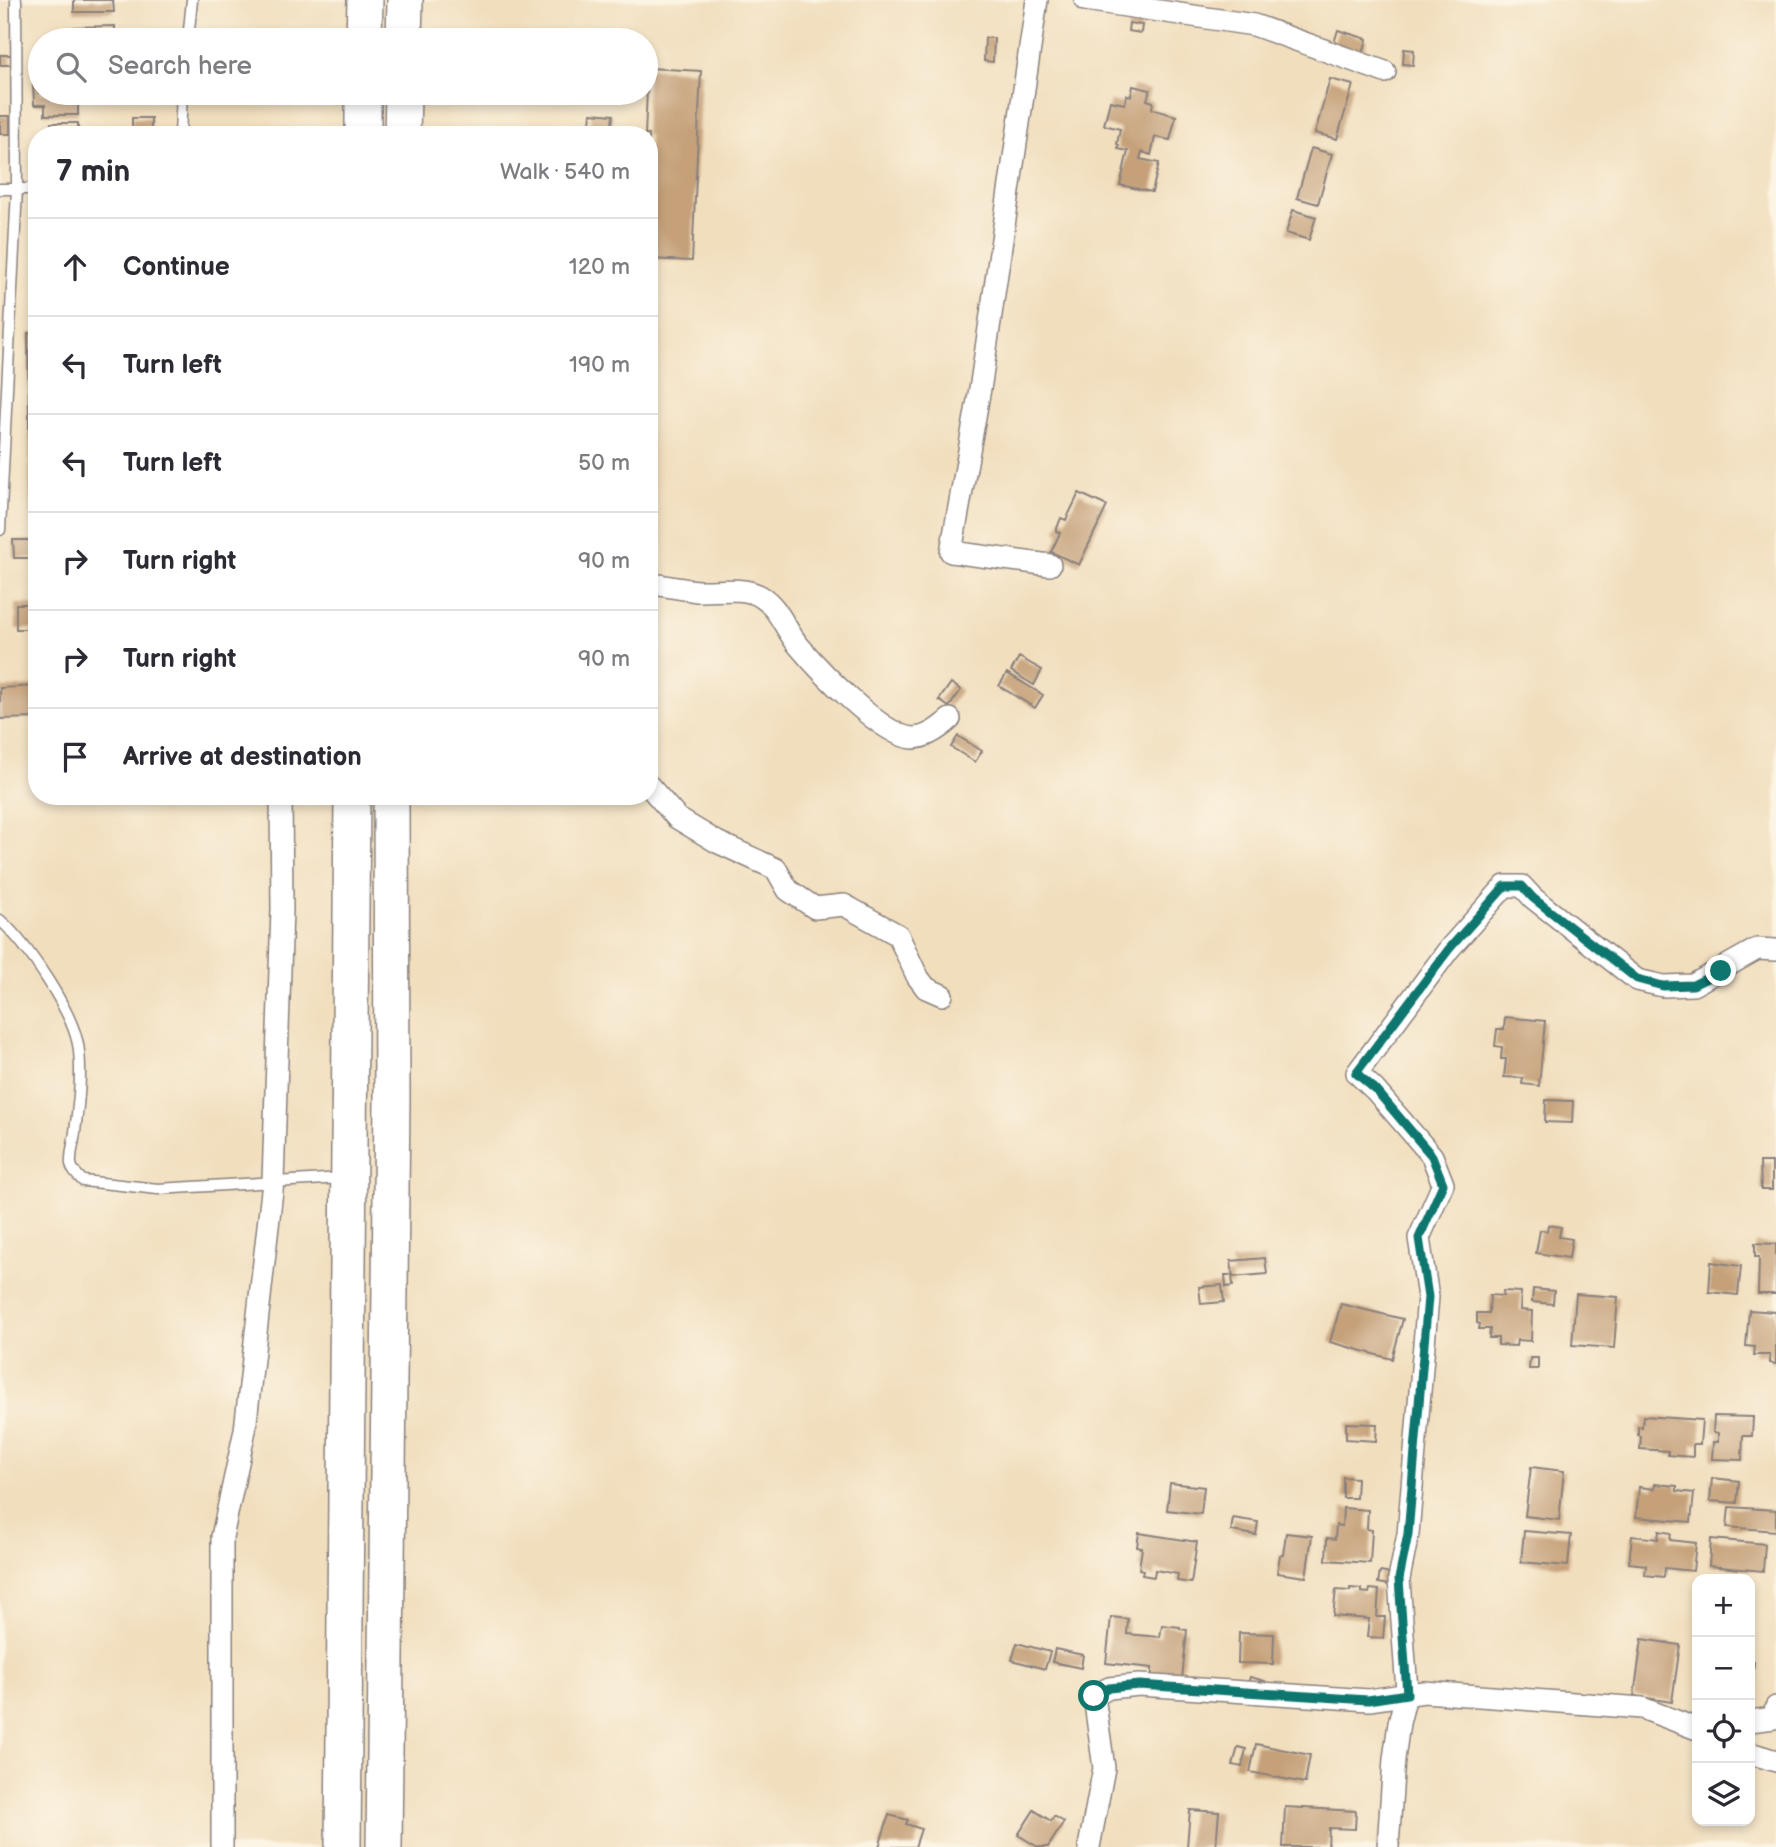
<!DOCTYPE html>
<html lang="en">
<head>
<meta charset="utf-8">
<style>
	:root { --surface:#fff; --page:#f7f7f7; --text:#2b2b33; --muted:#7c7c81; --line:#e1e1e2 }
	body { margin:0; font-family:"Balsamiq Sans",sans-serif; background:var(--page); color:var(--text) }
	.controls { position:absolute; right:21px; bottom:21px; display:grid; overflow:hidden; border-radius:14px; box-shadow:0 4px 10px #0003 }
	.controls button { width:63px; height:63px; display:grid; place-items:center; padding:0; border:0; border-bottom:2px solid var(--line); background:var(--surface); color:var(--text); font:35px sans-serif }
	.stop { position:absolute; width:21px; height:21px; margin:-16px; border:5px solid #0f766e; border-radius:50%; background:#fff }
	.stop.end { background:#0f766e; border-color:#fff; box-shadow:0 2px 7px #0008 }
	.list { margin:0; padding:0; list-style:none }
	h2 { display:flex; justify-content:space-between; align-items:center; height:91px; margin:0; padding:0 28px; font-size:30px }
	h2 small { font-size:23px; font-weight:400; color:var(--muted) }
	.list li { display:grid; grid-template-columns:46px 1fr auto; gap:21px; align-items:center; box-sizing:border-box; height:98px; padding:0 28px; border-top:2px solid var(--line) }
	.list b { display:block; font-size:26px; white-space:nowrap }
	.list em { font-size:23px; font-style:normal; color:var(--muted) }
	.icon { flex:none; width:38px; height:38px; fill:none; stroke:currentColor; stroke-width:2; stroke-linecap:round; stroke-linejoin:round }
	.map { position:relative; flex:none; width:1776px; height:1847px; overflow:hidden }
	.search { position:absolute; background:var(--surface); box-shadow:0 4px 10px #0003; left:28px; top:28px; width:630px; height:77px; display:flex; align-items:center; gap:18px; box-sizing:border-box; padding:0 24px; border-radius:38px; color:var(--muted); font-size:26px }
	.panel { position:absolute; background:var(--surface); box-shadow:0 4px 10px #0003; left:28px; top:126px; width:630px; height:679px; border-radius:28px }
	.map>svg:first-child { display:block }
	.building { fill:#c5a079 }
	.lines { fill:none; stroke-linecap:round; stroke-linejoin:round }
	.service-casing { stroke:#8a807c; stroke-width:13 }
	.minor-casing { stroke:#8a807c; stroke-width:24 }
	.trunk-casing { stroke:#8a807c; stroke-width:38 }
	.service { stroke:#fff; stroke-width:10 }
	.minor { stroke:#fff; stroke-width:21 }
	.trunk { stroke:#fff; stroke-width:35 }
	.route { stroke:#0f766e; stroke-width:9 }
</style>
</head>
<body>
<div class="map">
<svg width="1776" height="1847" viewBox="0 0 1776 1847">
	<rect width="100%" height="100%" fill="#fcf5e5"/>
	<filter id="ink" filterUnits="userSpaceOnUse"><feTurbulence type="fractalNoise" baseFrequency=".0143" numOctaves="2"/><feDisplacementMap in="SourceGraphic" scale="14" xChannelSelector="R" yChannelSelector="G"/><feConvolveMatrix kernelMatrix="1 2 1 2 8 2 1 2 1" color-interpolation-filters="sRGB"/></filter>
	<filter id="wash" filterUnits="userSpaceOnUse"><feTurbulence type="fractalNoise" baseFrequency=".00686" numOctaves="4" result="noise"/><feDisplacementMap in="SourceGraphic" scale="28" xChannelSelector="R" yChannelSelector="G"/><feGaussianBlur stdDeviation="1.57" result="paint"/><feColorMatrix in="noise" values="0 0 0 0 0 0 0 0 0 0 0 0 0 0 0 0 0 1.4 0 .05"/><feComposite in="paint" operator="in"/></filter>
	<g filter="url(#wash)">
		<rect width="100%" height="100%" fill="#f1debd"/>
		<g id="blocks">
			<!-- building -->
			<path class="building" d="M74 0H113L114 12H74Z
				M1129 23 1142 25 1141 33 1128 31Z
				M115 26V40H74V27Z
				M1338 30 1367 39 1363 54 1333 46Z
				M590 32 604 33V40H589Z
				M985 38H994L993 62 984 61Z
				M1404 49 1414 50 1413 65 1403 64Z
				M0 55H11V65H0Z
				M648 68 701 71 692 261 649 259V135H645Z
				M1330 79 1353 85 1337 139 1315 133Z
				M33 82H40V93H78V115H45V105H34Z
				M1133 86 1150 90 1147 100 1153 102 1152 109 1176 116 1170 140 1155 137 1151 155 1142 152 1140 159 1159 163 1152 192 1120 185 1128 151 1118 149 1119 145 1117 144 1120 129 1104 125 1110 101 1125 104 1127 95 1131 96Z
				M591 113 613 115 611 135H589Z
				M0 116H10V134H0Z
				M132 118H151V135H132Z
				M51 123H78V135H51Z
				M1311 148 1332 154 1318 204 1297 198Z
				M1293 210 1316 217 1309 240 1286 233Z
				M28 333H37V513H30Z
				M1079 493 1107 506 1079 565 1051 552 1060 533 1056 531 1061 518 1066 520Z
				M13 540H37V558H14Z
				M16 604H37V629H16Z
				M1019 657 1042 670 1034 685 1011 671Z
				M1007 673 1043 695 1035 708 999 686Z
				M951 683 961 690 949 707 939 700Z
				M37 686V718L0 719V688Z
				M958 736 982 751 975 762 951 747Z
				M1505 1017 1545 1021 1539 1086 1522 1084 1523 1078 1504 1077 1506 1059H1501L1502 1047 1495 1046 1497 1029H1504Z
				M1546 1100 1573 1101 1572 1123 1545 1122Z
				M1760 1162H1772V1190H1761Z
				M1548 1225 1561 1227 1559 1237 1572 1239 1569 1258 1536 1253 1540 1230 1547 1231Z
				M1755 1243 1776 1244V1294H1758L1759 1257H1755Z
				M1265 1258 1267 1274 1233 1277 1231 1261Z
				M1711 1262 1741 1266 1738 1295 1709 1292Z
				M1225 1275H1232L1233 1286 1226 1287Z
				M1222 1285 1224 1302 1201 1304 1199 1287Z
				M1533 1289 1554 1291 1553 1304 1532 1302Z
				M1503 1291 1521 1292 1520 1310 1532 1311 1531 1341 1517 1340 1516 1346 1498 1345V1338H1489L1490 1329H1479L1480 1324 1477 1323V1313H1489L1490 1295 1503 1296Z
				M1576 1294 1618 1297 1614 1348 1572 1345Z
				M1341 1304 1403 1319 1392 1359 1330 1342Z
				M1749 1310 1776 1312V1364L1770 1363V1355H1754L1755 1347 1746 1346Z
				M1530 1358H1538V1369H1529Z
				M1643 1416 1702 1420 1700 1444H1693V1457L1668 1455V1451L1640 1449 1641 1436 1638 1435V1426L1642 1427Z
				M1714 1416 1753 1417 1752 1436H1743L1742 1460 1712 1459 1713 1442H1718V1433L1713 1432Z
				M1346 1423 1377 1424 1376 1441 1346 1439Z
				M1531 1467 1564 1471 1559 1520 1525 1516Z
				M1343 1477 1357 1478 1356 1498H1343Z
				M1712 1478 1739 1481 1737 1503 1710 1501Z
				M1170 1483 1204 1487 1201 1514 1167 1510Z
				M1655 1484 1677 1486V1491L1694 1493 1691 1522 1636 1517 1639 1487 1654 1489Z
				M1729 1507 1776 1510V1531L1727 1527Z
				M1343 1508 1368 1510 1367 1529 1372 1530 1370 1563 1326 1560 1327 1538 1335 1539 1336 1525 1342 1526Z
				M1233 1518 1258 1522 1256 1535 1231 1531Z
				M1524 1531 1571 1535 1568 1566 1521 1562Z
				M1659 1531 1671 1533 1670 1540 1696 1543 1693 1571 1665 1568 1664 1577 1645 1575 1646 1565 1629 1563 1632 1536 1658 1539Z
				M1139 1533 1197 1542 1191 1583 1177 1581 1178 1574 1155 1570 1154 1577 1142 1575 1143 1570 1139 1569 1142 1548 1137 1547Z
				M1286 1533 1312 1536 1306 1577 1277 1573 1280 1555H1283Z
				M1711 1539 1765 1544 1763 1571 1709 1566Z
				M1380 1572 1392 1574 1390 1585 1378 1583Z
				M1350 1588 1361 1589V1592L1369 1593 1370 1589 1379 1590 1377 1617H1385L1383 1638 1367 1637 1369 1619 1333 1616 1336 1590 1350 1591Z
				M1111 1617 1128 1619 1127 1634 1160 1637 1162 1625 1180 1627V1629L1187 1630 1182 1679 1152 1675V1668L1106 1663Z
				M1239 1633 1274 1634 1273 1664 1238 1663Z
				M1642 1639 1680 1645 1672 1702 1634 1696Z
				M1017 1643 1050 1652 1045 1669 1012 1660Z
				M1055 1649 1083 1655 1081 1668 1052 1662Z
				M1750 1662H1754L1753 1683H1750Z
				M1250 1677 1265 1681 1262 1691 1247 1687Z
				M1256 1744 1310 1755 1305 1783 1250 1772Z
				M1238 1747 1246 1749 1242 1767 1233 1765Z
				M1285 1807 1356 1811 1355 1829 1329 1828 1328 1847H1283Z
				M1034 1810 1051 1821 1054 1816 1064 1822 1048 1847H1038L1018 1835Z
				M1190 1810 1219 1812 1216 1847H1187Z
				M889 1815 908 1820 906 1824 921 1829 915 1847H879Z"/>
		</g>
	</g>
	<g filter="url(#ink)">
		<use href="#blocks" fill-opacity="0" stroke="#8a807c" stroke-width="2"/>
		<g class="lines">
			<defs>
				<path id="service" d="M188 40 192 0
					M180 135 182 93
					M0 189H37
					M0 530 17 189 16 0
					M0 920C27 944 76 1015 79 1051 82 1077 78 1106 75 1132 74 1142 70 1154 71 1164 72 1171 78 1176 83 1181L158 1189 343 1178"/>
				<path id="minor" d="M1037 0 981 383 951 552 1050 565
					M1085 0 1254 25 1385 72
					M649 583C665 586 681 589 697 591 716 592 742 586 760 596 779 607 785 630 799 646 819 670 883 737 913 738 927 738 940 728 950 719
					M649 786 677 818 717 842 776 869 788 890 815 908 844 905 898 935 917 976 926 988 942 995
					M1750 1721 1774 1718 1776 1707
					M1750 1753 1776 1761
					M222 1847V1537L245 1430 273 1182 282 909 281 796
					M1089 1847 1104 1768 1094 1696 1109 1688 1139 1685 1369 1700 1424 1692 1642 1708 1697 1729
					M1388 1847 1394 1759 1399 1723 1407 1691 1399 1579 1408 1534 1428 1297 1419 1238 1443 1184 1432 1156 1375 1090 1357 1073 1449 949 1505 886H1522L1533 898 1637 980 1663 986 1693 985 1757 949 1776 950"/>
				<path id="trunk" d="M364 40 365 0
					M404 40 405 0
					M363 135V93
					M402 135 403 93
					M343 1847 352 796
					M384 1847 392 1100 391 796"/>
			</defs>
			<!-- service casing -->
			<use href="#service" class="service-casing"/>
			<!-- minor casing -->
			<use href="#minor" class="minor-casing"/>
			<!-- trunk casing -->
			<use href="#trunk" class="trunk-casing"/>
			<!-- service -->
			<use href="#service" class="service"/>
			<!-- minor -->
			<use href="#minor" class="minor"/>
			<!-- trunk -->
			<use href="#trunk" class="trunk"/>
		</g>
	</g>
	<g class="lines" filter="url(#ink)">
		<!-- route -->
		<path class="route" d="M1094 1696 1109 1688 1139 1685 1368 1700 1407 1694 1399 1579 1408 1534 1428 1297 1419 1238 1443 1184 1432 1156 1376 1090 1356 1073 1449 949 1505 886H1522L1533 898 1637 979 1663 986 1693 985 1721 971"/>
	</g>
</svg>
<div class="controls">
<button>+</button>
<button>−</button>
<button><svg class="icon" aria-label="locate" viewBox="0 0 24 24"><circle cx="12" cy="12" r="6"/><path d="M12 2v4M12 18v4M2 12h4M18 12h4"/></svg></button>
<button><svg class="icon" aria-label="layers" viewBox="0 0 24 24"><path d="M12 4l9 5-9 5-9-5zM3 14l9 5 9-5"/></svg></button>
</div>
<div class="stop" style="left:1094px;top:1696px"></div>
<div class="stop end" style="left:1721px;top:971px"></div>
<div class="search"><svg class="icon" aria-label="search" viewBox="0 0 24 24"><circle cx="10" cy="10" r="6"/><path d="M15 15l6 6"/></svg>Search here</div>
<section class="panel">
<h2>7 min<small>Walk · 540 m</small></h2>
<ul class="list">
<li><svg class="icon" aria-label="ahead" viewBox="0 0 24 24"><path d="M12 20V5M6 11l6-6 6 6"/></svg><div><b>Continue</b></div><em>120 m</em></li>
<li><svg class="icon" aria-label="left" viewBox="0 0 24 24"><path d="M17 20v-9H6M10 6l-5 5 5 5"/></svg><div><b>Turn left</b></div><em>190 m</em></li>
<li><svg class="icon" aria-label="left" viewBox="0 0 24 24"><path d="M17 20v-9H6M10 6l-5 5 5 5"/></svg><div><b>Turn left</b></div><em>50 m</em></li>
<li><svg class="icon" aria-label="right" viewBox="0 0 24 24"><path d="M7 20v-9h11M14 6l5 5-5 5"/></svg><div><b>Turn right</b></div><em>90 m</em></li>
<li><svg class="icon" aria-label="right" viewBox="0 0 24 24"><path d="M7 20v-9h11M14 6l5 5-5 5"/></svg><div><b>Turn right</b></div><em>90 m</em></li>
<li><svg class="icon" aria-label="arrive" viewBox="0 0 24 24"><path d="M6 21V4h12l-3 4 3 4H6"/></svg><div><b>Arrive at destination</b></div></li>
</ul>
</section>
</div>
</body>
</html>
